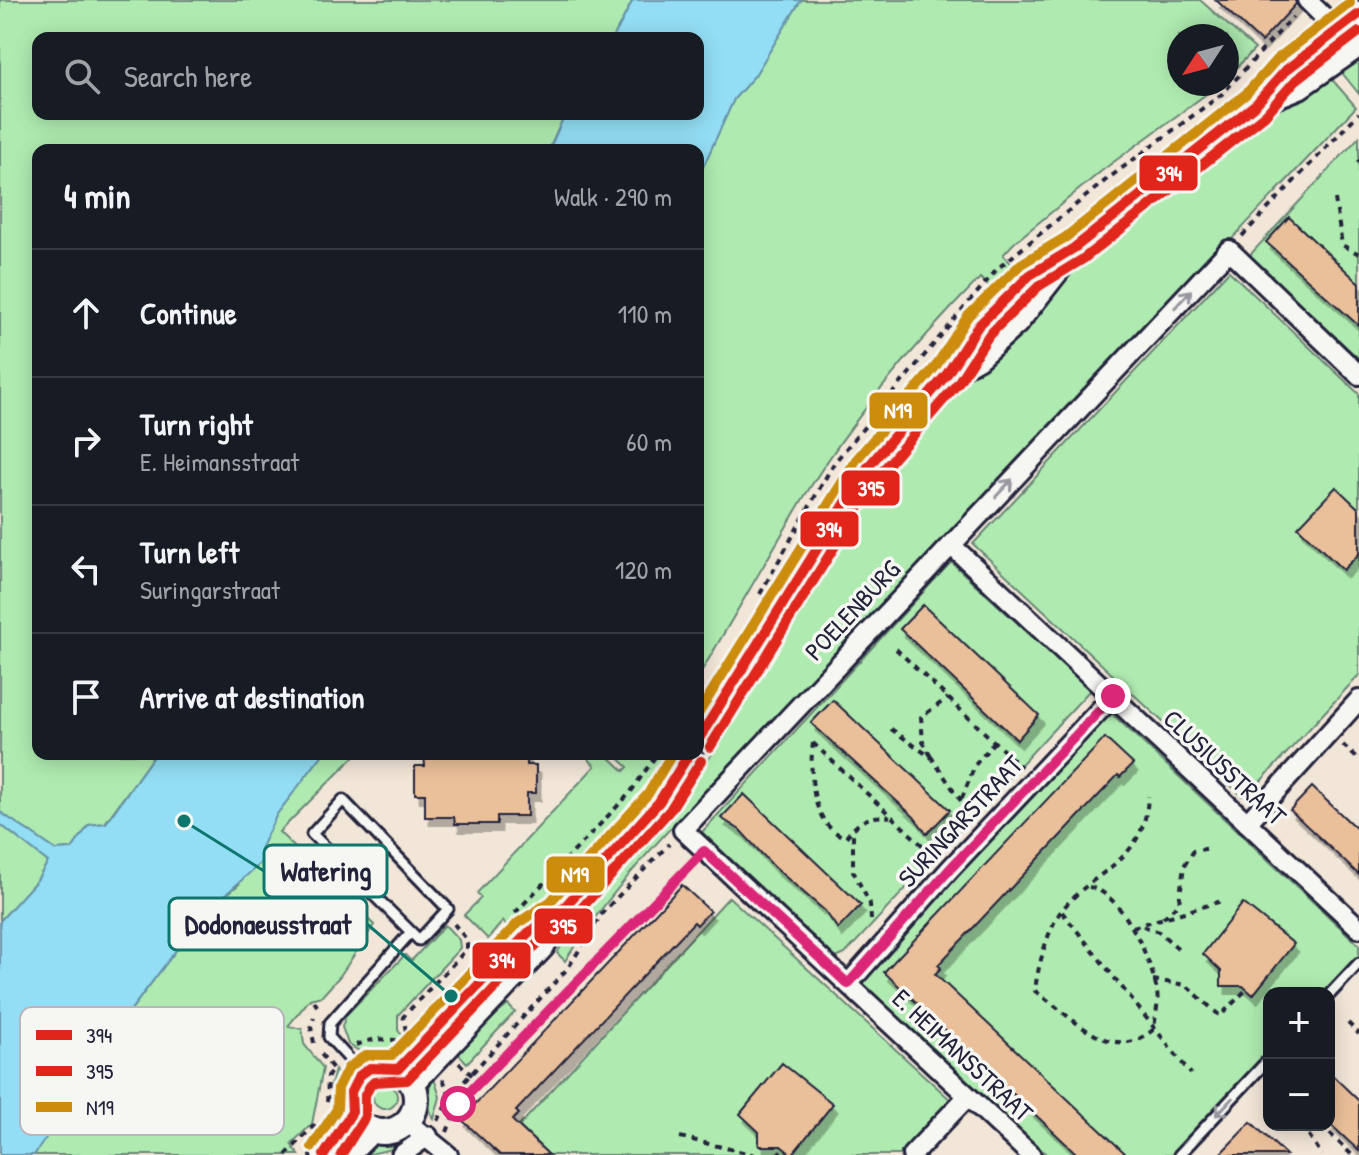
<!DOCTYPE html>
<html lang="en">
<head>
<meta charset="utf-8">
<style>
	:root { --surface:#171b24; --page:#242831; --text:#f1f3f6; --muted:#9ea1a6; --line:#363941 }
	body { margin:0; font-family:"Patrick Hand",sans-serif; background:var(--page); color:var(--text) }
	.controls { position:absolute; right:24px; bottom:24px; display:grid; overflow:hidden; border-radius:16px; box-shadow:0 4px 20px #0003 }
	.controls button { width:72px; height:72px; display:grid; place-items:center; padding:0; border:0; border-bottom:2px solid var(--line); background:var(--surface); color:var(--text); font:40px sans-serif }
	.compass { position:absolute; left:1167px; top:24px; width:72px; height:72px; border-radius:50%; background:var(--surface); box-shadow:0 4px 20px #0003; rotate:234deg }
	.stop { position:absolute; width:24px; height:24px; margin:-18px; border:6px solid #db2777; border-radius:50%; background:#fff }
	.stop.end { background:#db2777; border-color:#fff; box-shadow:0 2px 8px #0008 }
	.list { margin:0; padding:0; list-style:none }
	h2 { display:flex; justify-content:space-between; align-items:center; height:104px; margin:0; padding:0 32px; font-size:34px }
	h2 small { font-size:26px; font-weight:400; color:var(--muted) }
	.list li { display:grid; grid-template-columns:52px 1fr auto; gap:24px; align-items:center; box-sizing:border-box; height:128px; padding:0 32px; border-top:2px solid var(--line) }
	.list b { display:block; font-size:30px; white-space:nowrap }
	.list p { margin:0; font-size:26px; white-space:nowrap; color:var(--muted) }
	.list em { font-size:26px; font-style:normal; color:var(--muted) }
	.icon { flex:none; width:44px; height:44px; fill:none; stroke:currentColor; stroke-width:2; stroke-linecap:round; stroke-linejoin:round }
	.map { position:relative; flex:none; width:1359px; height:1155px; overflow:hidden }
	.search { position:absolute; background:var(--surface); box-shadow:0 4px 20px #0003; left:32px; top:32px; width:672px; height:88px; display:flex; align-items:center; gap:20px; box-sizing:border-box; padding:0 28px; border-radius:16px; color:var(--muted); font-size:30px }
	.panel { position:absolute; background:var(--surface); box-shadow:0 4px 20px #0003; left:32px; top:144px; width:672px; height:616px; border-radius:16px }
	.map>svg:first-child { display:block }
	.green { fill:#afebb0; stroke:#688676; stroke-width:2; fill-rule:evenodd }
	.water { fill:#93def4; stroke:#6693aa; stroke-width:2 }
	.building { fill:#eac09a; stroke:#22223b; stroke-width:2; filter:url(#shadow) }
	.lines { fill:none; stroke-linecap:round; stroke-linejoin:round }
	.lane-casing { stroke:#22223b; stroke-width:15 }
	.street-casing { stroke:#22223b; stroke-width:24 }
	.secondary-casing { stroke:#22223b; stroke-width:30 }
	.path { stroke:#22223b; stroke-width:4; stroke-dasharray:6 6; stroke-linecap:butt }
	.lane { stroke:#f6f6f2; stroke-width:9 }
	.street { stroke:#f6f6f2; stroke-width:18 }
	.secondary { stroke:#f6f6f2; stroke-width:24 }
	.bus-1-casing { stroke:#f6f6f2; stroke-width:16 }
	.bus-2-casing { stroke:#f6f6f2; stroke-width:16 }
	.bus-3-casing { stroke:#f6f6f2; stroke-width:16 }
	.bus-1 { stroke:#e1251b; stroke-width:10 }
	.bus-2 { stroke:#e1251b; stroke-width:10 }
	.bus-3 { stroke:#cc8c0c; stroke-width:10 }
	.oneway { stroke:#9797a0 }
	.route { stroke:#db2777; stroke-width:10 }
	.labels { text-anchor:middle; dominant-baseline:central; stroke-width:7; stroke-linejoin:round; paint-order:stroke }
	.street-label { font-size:26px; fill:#22223b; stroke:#f6f6f2 }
	.key { fill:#f6f6f2; stroke:#b6b6bb; stroke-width:2 }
	.key-label { font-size:22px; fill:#22223b }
	.leader { fill:none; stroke:#0f766e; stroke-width:3 }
	.callout-dot { fill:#0f766e; stroke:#f6f6f2; stroke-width:3 }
	.callout { fill:#f6f6f2; stroke:#0f766e; stroke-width:3 }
	.callout-label { font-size:28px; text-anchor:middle; font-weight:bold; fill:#22223b }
	.line-badge { stroke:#f6f6f2; stroke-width:3 }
	.badge-label { font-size:22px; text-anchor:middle; font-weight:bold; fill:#fff }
</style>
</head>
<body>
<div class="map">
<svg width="1359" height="1155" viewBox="0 0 1359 1155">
	<defs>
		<filter id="shadow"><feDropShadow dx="4.5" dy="8" stdDeviation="0" flood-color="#0004"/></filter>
	</defs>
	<rect width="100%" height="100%" fill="#f2e6d8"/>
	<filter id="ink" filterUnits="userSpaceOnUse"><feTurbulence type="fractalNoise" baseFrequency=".0125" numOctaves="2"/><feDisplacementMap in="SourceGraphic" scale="16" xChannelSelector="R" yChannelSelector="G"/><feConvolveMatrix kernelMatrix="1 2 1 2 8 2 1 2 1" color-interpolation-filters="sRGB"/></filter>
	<g filter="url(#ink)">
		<!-- green -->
		<path class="green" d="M0 0H633L613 38H38V114H565L549 150H38V754H155L105 823 89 825 72 849 56 850 0 812Z
			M801 0H1200L1255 49 1227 77V36H1179V84H1220L1104 169 1014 243 1003 255 1020 273 997 294 980 278C915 344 853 418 804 497 768 557 734 617 698 677V177L734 99 755 75Z
			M1359 54V94L1339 69Z
			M1329 76 1356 107C1182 291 1010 478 835 661 743 758 637 848 565 961L557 953 594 892 673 808 711 755 870 485 930 413 1079 258 1236 134Z
			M1359 137V359L1249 256Z
			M1229 271 1359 394V675L1248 795 1242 796 973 544Z
			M951 562 1090 690 845 954 836 958 702 832Z
			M1110 712 1359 945V968L1329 1000V993H1269V1063L1183 1155H1047L862 983 860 977Z
			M323 754H357L279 832 374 925 340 976 322 996 310 999 288 1026 302 1029 304 1044 323 1068 312 1124 291 1144 299 1155H34L124 1019 203 915 239 884 277 814ZM98 1059 115 1061 153 1092 144 1101 143 1092ZM218 1071 252 1101 241 1124 201 1095Z
			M584 754H606L624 771 628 767 614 754H680C645 801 609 845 567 887 540 915 510 940 482 969L475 962 507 928 503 921 488 939 464 915 481 898 477 893 595 766Z
			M0 824 48 862 37 880 0 921Z
			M729 897 953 1102 904 1155H549L519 1126Z
			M445 925 459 940 460 948 398 1015V1030L409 1046C388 1060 368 1059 348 1044L342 1027 346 1015 405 955 411 961Z
			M508 1005 515 1012 467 1063 454 1049Z
			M335 1070C348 1090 343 1104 333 1124L326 1117 331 1111V1085Z
			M433 1075 440 1097 434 1119C425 1104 428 1090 433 1075Z
			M373 1097a12 12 0 1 1 24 0a12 12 0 1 1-24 0Z
			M379 1140 405 1146 366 1155 362 1150Z"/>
		<!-- water -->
		<path class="water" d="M633 0H801L755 75 734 99 698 178V150H549L565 114H698V38H613Z
			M155 754H323L277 814 260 849 265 859 203 915 98 1053 78 1092 34 1155H0V921L37 880 48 862 0 824V812L56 850 72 849 89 825 106 823Z"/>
		<!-- building -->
		<path class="building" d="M1216 0H1295L1296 4 1261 42Z
			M1289 217 1359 283V326L1266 242Z
			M1336 487 1359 509V554L1343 570 1298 527Z
			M923 605 1039 715 1017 740 900 629Z
			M833 700 950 810 927 834 914 817 811 723Z
			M1105 738 1133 764 1120 777 1118 775 938 965 941 968 935 974 1127 1155H1078L884 972Z
			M424 754H526V765H536V793H527V816H497V824H455L454 817H425V794H415V766H425Z
			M1312 787 1359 831V875L1290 810Z
			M744 794 861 905 838 929 825 911 774 867 740 830 721 818Z
			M682 885 710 911 697 925 694 922 516 1111 519 1114 512 1120 549 1155H500L461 1119Z
			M1243 903 1294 944 1253 995 1243 986H1221V971L1203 954Z
			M782 1063 833 1104 792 1155 781 1146H759V1132L740 1114Z
			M1329 1072 1359 1101V1151L1329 1123Z
			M1251 1122 1286 1155H1219Z"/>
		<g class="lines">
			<defs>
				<path id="lane" d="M1329 995 1359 963
					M362 1073 329 1037 330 1023 411 932 419 940 448 909 343 800 312 834 411 932
					M1179 1155 1269 1059"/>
				<path id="street" d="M1307 0 1344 37
					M951 545 1359 928
					M1247 823 1359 700
					M848 984 949 870 1113 696
					M407 1122 448 1155
					M401 1155 428 1136
					M912 1155 968 1096
					M1031 1155 683 830 1229 250 1359 375"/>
				<path id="secondary" d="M1262 101 1299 86 1359 44
					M949 372 978 326 1030 275 1074 248 1256 104 1286 70 1359 14
					M698 740 868 467 947 374 977 357 1016 322 1074 248
					M350 1099a33 33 0 1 1 66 0a33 33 0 1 1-66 0Z
					M398 1069 528 933 557 914
					M412 1083 542 946 559 913 659 802 689 754
					M324 1155 352 1112
					M346 1155 371 1130"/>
			</defs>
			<!-- lane casing -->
			<use href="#lane" class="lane-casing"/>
			<!-- street casing -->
			<use href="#street" class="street-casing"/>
			<!-- secondary casing -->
			<use href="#secondary" class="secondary-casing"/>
			<!-- path -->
			<path class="path" d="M1357 160 1359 162
				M1335 199 1342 245 1359 254
				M1242 236 1359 113
				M760 594 834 463 997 269 1106 180 1222 94 1293 17
				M896 649 1021 767
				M891 729 932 758 961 801
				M813 743 937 859
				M813 743C809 772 811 828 846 837L852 830
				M1343 745 1359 760
				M931 756 923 742 921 717 948 698
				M972 819 961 801 975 765 994 742
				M1089 887C1122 892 1152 961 1157 992 1159 1003 1155 1018 1154 1029 1111 1067 1070 1014 1035 991 1037 970 1047 932 1059 914 1093 867 1145 866 1148 796
				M1062 912 1191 1074
				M515 913 630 793 657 754
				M1163 918 1179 903 1184 866 1193 851 1210 848
				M871 920 870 904 853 871V829C864 818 875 815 890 817
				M1143 926 1159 932 1180 950
				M1133 927 1222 901
				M1153 980 1186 985 1220 1016 1247 989
				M314 1001 320 1011
				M1348 1023 1359 1034
				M406 1031 403 1017 467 949V940L454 924
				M314 1043 311 1027 314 1017
				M356 1045 375 1039 397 1040
				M321 1054 333 1069 328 1076 327 1108
				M459 1063 480 1083 693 863
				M443 1079 450 1097
				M438 1121 450 1097 568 968 603 912 669 844
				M1302 1125 1322 1155
				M1321 1125 1352 1155
				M447 1132 458 1104 480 1083
				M680 1137 755 1155
				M286 1155 318 1121
				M777 1155 784 1148"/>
			<!-- lane -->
			<use href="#lane" class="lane"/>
			<!-- street -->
			<use href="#street" class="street"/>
			<!-- secondary -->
			<use href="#secondary" class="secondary"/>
			<defs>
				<path id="bus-1" d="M698 740 868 467 947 374 978 326 1030 275 1074 248 1256 104 1286 70 1359 14
					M324 1155 352 1112 351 1092 359 1076 370 1068 398 1069 528 933 559 913 659 802 689 754"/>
				<path id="bus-2" d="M710 747 879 475 958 383 989 335 1039 286 1083 259 1265 115 1296 80 1359 32
					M341 1155 365 1117V1095L370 1086 374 1082 407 1080 537 944 569 922 670 810 701 761"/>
				<path id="bus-3" d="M698 714 856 460 936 366 968 316 1021 264 1066 237 1246 94 1276 60 1350 3
					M312 1147 337 1109 338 1088 348 1068 366 1055H392L518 923 550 902 648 794 672 754"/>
			</defs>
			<!-- bus-1 casing -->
			<use href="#bus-1" class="bus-1-casing"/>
			<!-- bus-2 casing -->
			<use href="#bus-2" class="bus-2-casing"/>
			<!-- bus-3 casing -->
			<use href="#bus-3" class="bus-3-casing"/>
			<!-- bus-1 -->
			<use href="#bus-1" class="bus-1"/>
			<!-- bus-2 -->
			<use href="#bus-2" class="bus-2"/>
			<!-- bus-3 -->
			<use href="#bus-3" class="bus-3"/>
		</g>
		<!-- one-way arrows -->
		<defs><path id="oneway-shaft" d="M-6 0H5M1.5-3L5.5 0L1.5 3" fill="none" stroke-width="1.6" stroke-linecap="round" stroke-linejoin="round" transform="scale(2)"/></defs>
		<g class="oneway">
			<use href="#oneway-shaft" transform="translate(1183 299) rotate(-47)"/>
			<use href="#oneway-shaft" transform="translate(1004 488) rotate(-47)"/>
			<use href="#oneway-shaft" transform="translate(1224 1107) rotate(133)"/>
		</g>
	</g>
	<g class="lines" filter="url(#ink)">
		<!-- route -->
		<path class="route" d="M458 1104 704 851 848 984 949 870 1113 696"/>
	</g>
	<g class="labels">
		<!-- street labels -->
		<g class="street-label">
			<text transform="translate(852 610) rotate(-47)">POELENBURG</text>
			<text transform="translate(1225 767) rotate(43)">CLUSIUSSTRAAT</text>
			<text transform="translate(960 821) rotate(-47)">SURINGARSTRAAT</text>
			<text transform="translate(963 1055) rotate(43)">E. HEIMANSSTRAAT</text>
		</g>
	</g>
	<!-- legend -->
	<rect x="20" y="1007" width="264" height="128" rx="12" class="key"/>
	<rect x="36" y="1030" width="36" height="10" fill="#e1251b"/>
	<rect x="36" y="1066" width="36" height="10" fill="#e1251b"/>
	<rect x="36" y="1102" width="36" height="10" fill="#cc8c0c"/>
	<g class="key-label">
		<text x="86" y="1043">394</text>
		<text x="86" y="1079">395</text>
		<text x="86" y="1115">N19</text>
	</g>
	<!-- callouts -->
	<path class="leader" d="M184 821L264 871M451 996L367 924"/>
	<g class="callout-dot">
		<circle cx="184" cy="821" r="8"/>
		<circle cx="451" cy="996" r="8"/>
	</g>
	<g class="callout">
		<rect x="264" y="845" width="123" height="52" rx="8"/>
		<rect x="169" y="898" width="198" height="52" rx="8"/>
	</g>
	<g class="callout-label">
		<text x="326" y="881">Watering</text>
		<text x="268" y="934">Dodonaeusstraat</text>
	</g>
	<g class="line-badge">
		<rect x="1138" y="154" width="61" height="38" rx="8" fill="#e1251b"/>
		<rect x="868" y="391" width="61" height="39" rx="8" fill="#cc8c0c"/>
		<rect x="840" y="469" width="61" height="38" rx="8" fill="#e1251b"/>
		<rect x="799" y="510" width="61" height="38" rx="8" fill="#e1251b"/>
		<rect x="545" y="855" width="61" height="39" rx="8" fill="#cc8c0c"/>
		<rect x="533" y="907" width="61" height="38" rx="8" fill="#e1251b"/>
		<rect x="471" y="941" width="61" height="39" rx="8" fill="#e1251b"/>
	</g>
	<g class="badge-label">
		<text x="1169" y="181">394</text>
		<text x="898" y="418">N19</text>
		<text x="871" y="496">395</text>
		<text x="829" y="537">394</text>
		<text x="575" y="882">N19</text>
		<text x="563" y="934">395</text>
		<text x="502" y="968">394</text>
	</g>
</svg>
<div class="controls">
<button>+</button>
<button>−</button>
</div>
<svg class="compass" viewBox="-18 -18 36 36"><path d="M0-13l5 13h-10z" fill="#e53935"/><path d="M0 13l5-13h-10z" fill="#9ea1a6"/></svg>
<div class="stop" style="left:458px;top:1104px"></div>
<div class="stop end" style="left:1113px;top:696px"></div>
<div class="search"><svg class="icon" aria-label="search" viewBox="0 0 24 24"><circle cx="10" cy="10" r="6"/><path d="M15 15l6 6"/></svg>Search here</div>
<section class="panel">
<h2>4 min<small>Walk · 290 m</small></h2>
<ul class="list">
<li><svg class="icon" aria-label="ahead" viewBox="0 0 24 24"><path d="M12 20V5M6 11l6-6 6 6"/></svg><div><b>Continue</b></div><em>110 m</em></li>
<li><svg class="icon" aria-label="right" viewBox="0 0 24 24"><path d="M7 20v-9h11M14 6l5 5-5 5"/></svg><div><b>Turn right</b><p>E. Heimansstraat</p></div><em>60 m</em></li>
<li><svg class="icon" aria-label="left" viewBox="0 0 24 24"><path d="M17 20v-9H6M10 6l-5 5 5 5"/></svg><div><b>Turn left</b><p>Suringarstraat</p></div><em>120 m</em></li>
<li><svg class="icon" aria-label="arrive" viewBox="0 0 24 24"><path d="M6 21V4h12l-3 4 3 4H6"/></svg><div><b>Arrive at destination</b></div></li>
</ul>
</section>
</div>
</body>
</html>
